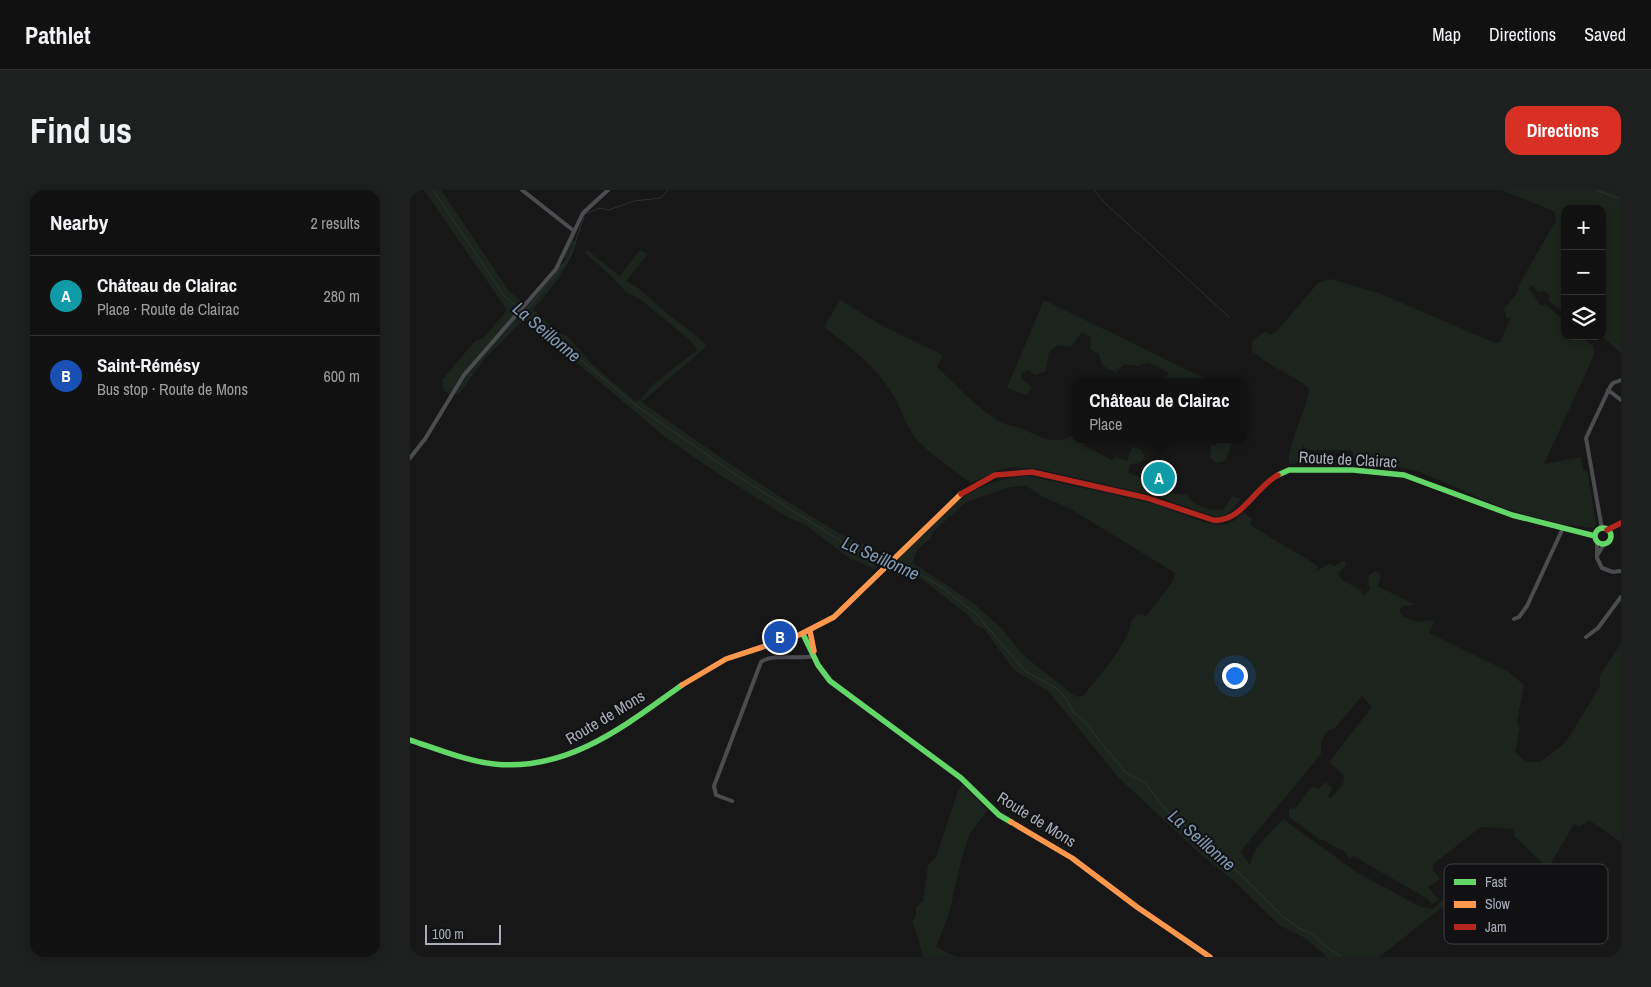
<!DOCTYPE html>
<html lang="en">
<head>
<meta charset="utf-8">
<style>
	:root { --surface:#111; --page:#1e1f1f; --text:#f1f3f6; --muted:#9c9d9f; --line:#303131; --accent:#d93025 }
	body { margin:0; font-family:"Archivo Narrow",sans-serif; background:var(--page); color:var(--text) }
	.controls { position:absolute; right:15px; top:15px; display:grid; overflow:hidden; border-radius:10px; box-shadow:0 2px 8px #0003 }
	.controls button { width:45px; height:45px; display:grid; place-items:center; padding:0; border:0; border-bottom:1px solid var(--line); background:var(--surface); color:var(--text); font:25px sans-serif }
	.scale { position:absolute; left:15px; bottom:12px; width:76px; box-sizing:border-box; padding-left:5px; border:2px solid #a8adb8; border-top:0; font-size:14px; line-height:18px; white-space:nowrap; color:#a8adb8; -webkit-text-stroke:4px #111113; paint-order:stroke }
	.you { position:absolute; left:824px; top:485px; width:18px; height:18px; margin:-12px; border:4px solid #fff; border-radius:50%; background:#1a73e8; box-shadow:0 0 0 8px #1a73e833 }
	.badge { display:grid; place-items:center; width:32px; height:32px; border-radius:50%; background:var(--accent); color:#fff; font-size:16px; font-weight:700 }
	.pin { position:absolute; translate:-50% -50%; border:2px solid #fff; box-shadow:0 1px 5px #0006 }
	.popup { position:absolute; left:662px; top:188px; width:175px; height:65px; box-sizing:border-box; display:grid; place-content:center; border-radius:10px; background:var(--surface); filter:drop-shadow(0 1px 4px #0005); font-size:16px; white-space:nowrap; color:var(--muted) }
	.popup b { font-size:19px; color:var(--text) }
	.popup::after { content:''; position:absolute; left:50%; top:100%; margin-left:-10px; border:10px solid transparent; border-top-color:var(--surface) }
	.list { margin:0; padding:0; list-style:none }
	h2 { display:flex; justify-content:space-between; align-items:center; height:65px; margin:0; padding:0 20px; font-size:21px }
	h2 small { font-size:16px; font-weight:400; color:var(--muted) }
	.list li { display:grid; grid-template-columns:32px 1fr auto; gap:15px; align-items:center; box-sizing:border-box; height:80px; padding:0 20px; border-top:1px solid var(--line) }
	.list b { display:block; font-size:19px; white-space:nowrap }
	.list p { margin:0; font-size:16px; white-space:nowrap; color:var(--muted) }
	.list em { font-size:16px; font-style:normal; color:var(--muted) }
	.icon { flex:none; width:28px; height:28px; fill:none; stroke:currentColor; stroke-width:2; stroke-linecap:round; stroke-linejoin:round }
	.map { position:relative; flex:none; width:1211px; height:767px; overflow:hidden; border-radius:15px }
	header { display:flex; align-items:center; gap:30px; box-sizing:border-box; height:70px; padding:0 25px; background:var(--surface); border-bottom:1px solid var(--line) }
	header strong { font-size:24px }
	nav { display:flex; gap:28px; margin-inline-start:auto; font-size:18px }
	.intro { display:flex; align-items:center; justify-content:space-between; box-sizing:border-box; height:120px; padding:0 30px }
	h1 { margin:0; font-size:35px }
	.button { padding:12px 22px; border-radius:15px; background:var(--accent); color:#fff; font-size:18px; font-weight:700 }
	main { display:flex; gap:30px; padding:0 30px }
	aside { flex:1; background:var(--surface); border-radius:15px; box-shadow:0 2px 8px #0003 }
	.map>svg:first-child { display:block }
	.green { fill:#1d241e; fill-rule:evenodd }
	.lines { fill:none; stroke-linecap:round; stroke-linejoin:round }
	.stream { stroke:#2a3239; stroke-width:1 }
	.street { stroke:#4b4c50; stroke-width:4 }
	.fast { stroke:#63d668; stroke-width:5.5 }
	.slow { stroke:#ff974d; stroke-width:5.5 }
	.jam { stroke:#b3261e; stroke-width:5.5 }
	.labels { text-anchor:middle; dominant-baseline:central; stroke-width:4; stroke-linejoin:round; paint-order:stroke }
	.street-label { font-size:16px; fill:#a8adb8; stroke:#111113 }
	.water-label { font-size:18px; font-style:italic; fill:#7f9bb3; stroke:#111113 }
	.key { fill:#111113; stroke:#3e4045; stroke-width:1 }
	.key-label { font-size:14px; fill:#a8adb8 }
</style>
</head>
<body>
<header>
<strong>Pathlet</strong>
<nav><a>Map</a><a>Directions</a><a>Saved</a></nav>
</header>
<div class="intro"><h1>Find us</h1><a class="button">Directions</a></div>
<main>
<aside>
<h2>Nearby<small>2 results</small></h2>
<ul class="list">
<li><span class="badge" style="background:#0f9aa8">A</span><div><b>Château de Clairac</b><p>Place · Route de Clairac</p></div><em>280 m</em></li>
<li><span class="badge" style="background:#1a4fb4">B</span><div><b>Saint-Rémésy</b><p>Bus stop · Route de Mons</p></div><em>600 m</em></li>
</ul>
</aside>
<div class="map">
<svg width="1211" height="767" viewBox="0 0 1211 767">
	<rect width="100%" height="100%" fill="#171717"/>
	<!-- green -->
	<path class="green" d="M14 0H31L99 101 110 110 118 113 145 84 144 80 156 70 154 64 161 50 167 52C157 79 143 98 123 119L149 144 156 145 182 174 225 211 230 210 241 196 287 160 281 151 231 110 216 102 200 85 174 62 177 60 210 86 230 60 238 64 216 91C231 98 240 109 252 119 267 132 283 141 297 156L232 212C296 258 360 302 427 342 437 348 473 362 478 368L465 379 439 368 396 335 379 328 310 285 255 247 116 130 109 134 73 171 49 204H39L33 200 32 190 65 151 74 148 97 120Z
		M1091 0H1211V163L1192 146V19H1155V123L1139 111V104L1135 101 1129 102 1121 95 1119 98 1130 115H1136L1155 131V146L1172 147 1183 156 1184 165 1134 274 1171 267 1173 281 1177 280 1186 333 1184 338 1151 334 1096 319 1007 281 945 268 941 260H897L893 255 891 264 893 269 892 273 879 274C877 253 897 222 899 198 881 184 860 177 842 161V151L856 141 861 145 868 140 908 93 921 89 971 104 1085 153 1090 152 1101 128 1097 129 1094 119 1107 103 1110 93 1146 30 1144 21Z
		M430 110 473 136 533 165 527 177C547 196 568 219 592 233 598 236 605 236 611 238 629 246 645 258 665 244V249H678L673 255 702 270 706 267 717 271 722 257 730 259 735 265C733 274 729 273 721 274L718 282 744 294 752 302 777 305C784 316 801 322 814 319L822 306 831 309C822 320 818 328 803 326L745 306 629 279 603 277 586 281 561 293C544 280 525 268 510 253 496 239 492 219 482 203 465 175 438 156 414 137Z
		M634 110 792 187 797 192H736L757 187 758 182 739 173 727 176 714 174 706 183 692 175 689 164 680 159 681 147 672 142 661 157 648 155 639 162 636 181 625 185 618 180 611 184 612 189 622 197 616 205 597 198Z
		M809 249 823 251 815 271 806 273 800 268 801 255H806Z
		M619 286 745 314 796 333 813 335 824 331 833 322 842 329 840 335 908 376 905 382 919 374 925 376 933 371 936 373 935 377 928 383 932 390 951 400 952 406 961 399 958 393 959 385 965 381 970 384V391L967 396 1006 415 993 416 989 420 992 426 1008 432 1019 430 1024 432 1019 443 1097 481 1114 495 1107 531 1110 538 1105 562 1116 572H1130L1156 552 1190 496V485L1211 453V652L1179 630 1169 637 1164 634 1138 678 1104 646V639L1071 637 1023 674V680L1030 689 1018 697 1029 710 1022 714 1018 709 943 666 939 669 935 661C925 659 918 650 909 649L879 627V619L886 618 902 596 909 599 915 592 923 598 918 606 921 608 933 594 934 586 919 572 962 517 952 506 925 538 917 541 911 552V564L831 661 840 676C841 658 861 642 873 629L946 682 1011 717 1023 719 1035 708 1039 712 969 767H917L895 748 869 735 826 693 786 660 708 587 638 501 604 480 574 439 565 435 559 426 513 390 499 382 488 380 480 381 484 373C523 331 558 288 619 286ZM615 295 633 307 661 319 765 383 762 393 736 426 728 424 722 429C717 457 691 483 674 505L666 507 613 465 592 439 562 412 503 373 507 359 520 349 524 341 555 313 596 298Z
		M552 595 578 620 560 643 552 667 539 724 526 757 546 767H513C509 755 508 743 502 732L506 726V717L513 711 518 675 526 667 548 601Z"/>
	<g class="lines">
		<!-- stream -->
		<path class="stream" d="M23 0 95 107 109 118
			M684 0 695 13 819 127
			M1186 0 1211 9
			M112 121 224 214 326 285 439 356 475 372
			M115 122 160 67 175 24 190 18 199 20 224 11 251 8 258 0
			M481 375 499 377 533 398 566 424 615 481 646 498 657 510 664 523 673 530 715 582 735 593 758 622 772 631 783 648 821 675 872 726 890 739 902 744 915 756 932 767"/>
		<!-- street -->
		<path class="street" d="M112 0 164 41
			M1198 200 1211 210
			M0 268 15 249 54 185 146 79 173 23 198 0
			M1192 339 1176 248 1200 197 1203 193 1211 190
			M1187 351V368L1192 378 1203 382 1211 381
			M1188 364 1194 354
			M1104 429 1109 427 1117 416 1153 338
			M1176 447 1188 438 1211 407
			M322 611 306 605 304 596 351 472C362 463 388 470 404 466"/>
		<!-- fast -->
		<path class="fast" d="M868 285 879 280H943L994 285 1102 325 1185 346
			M1185 346a8 8 0 1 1 16 0a8 8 0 1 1-16 0Z
			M393 444 408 475 420 491 551 588 589 625 601 632
			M0 550C27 559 56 571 84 574 158 582 216 535 272 495"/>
		<!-- slow -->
		<path class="slow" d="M400 441 404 461
			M272 495 316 469 389 445 424 427 551 304
			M601 632 662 668 727 717 800 767"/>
		<!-- jam -->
		<path class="jam" d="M551 304 585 285 622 282 737 308 803 330C831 333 845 297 868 285
			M1197 340 1211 333"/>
	</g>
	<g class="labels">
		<!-- street labels -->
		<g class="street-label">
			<text transform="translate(938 269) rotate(3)">Route de Clairac</text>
			<text transform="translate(195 527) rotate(-31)">Route de Mons</text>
			<text transform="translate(627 629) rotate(32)">Route de Mons</text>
		</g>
		<!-- water labels -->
		<g class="water-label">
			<text transform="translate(137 142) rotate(40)">La Seillonne</text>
			<text transform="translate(471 368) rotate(24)">La Seillonne</text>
			<text transform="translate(792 650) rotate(41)">La Seillonne</text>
		</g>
	</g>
	<!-- legend -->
	<rect x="1034" y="674" width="164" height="80" rx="8" class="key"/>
	<rect x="1044" y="689" width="22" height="6" fill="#63d668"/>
	<rect x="1044" y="711" width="22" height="7" fill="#ff974d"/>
	<rect x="1044" y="734" width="22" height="6" fill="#b3261e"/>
	<g class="key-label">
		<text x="1075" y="697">Fast</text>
		<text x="1075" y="719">Slow</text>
		<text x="1075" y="742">Jam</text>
	</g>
</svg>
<div class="controls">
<button>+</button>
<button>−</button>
<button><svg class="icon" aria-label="layers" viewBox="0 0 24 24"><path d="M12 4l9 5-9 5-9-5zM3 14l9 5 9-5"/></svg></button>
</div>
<div class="scale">100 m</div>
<div class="you"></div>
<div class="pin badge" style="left:749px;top:288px;background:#0f9aa8">A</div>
<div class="popup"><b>Château de Clairac</b>Place</div>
<div class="pin badge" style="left:370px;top:447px;background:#1a4fb4">B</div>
</div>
</main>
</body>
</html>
